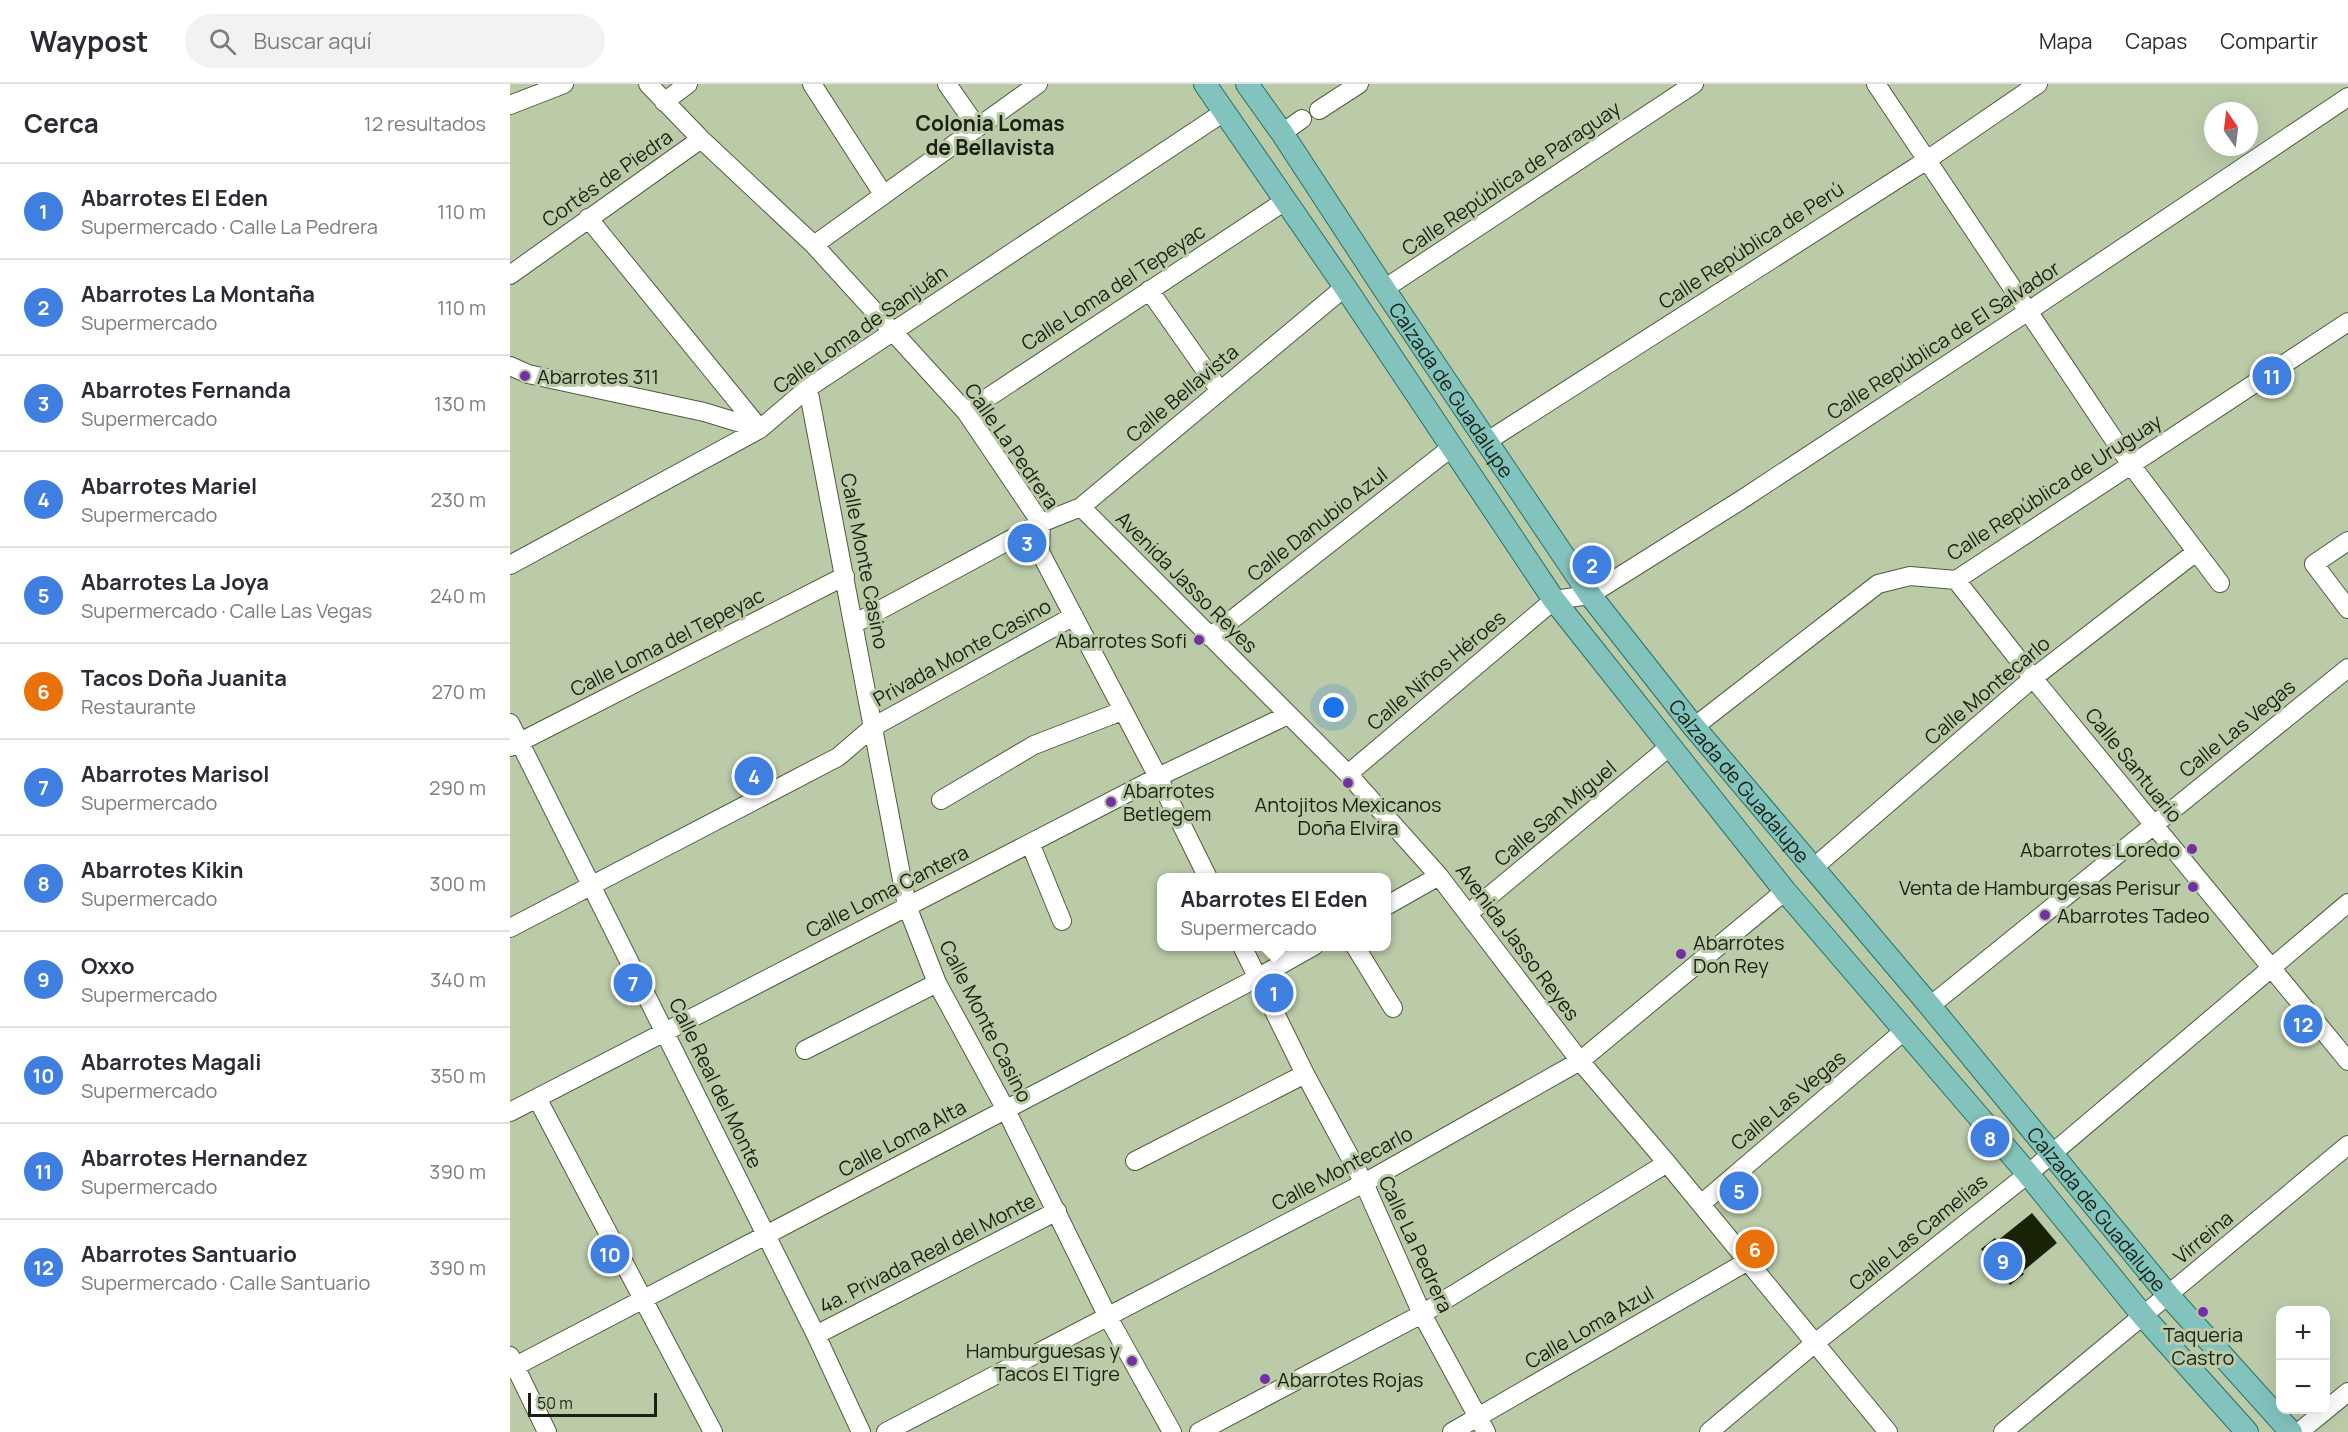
<!DOCTYPE html>
<html lang="es">
<head>
<meta charset="utf-8">
<style>
	:root { --surface:#fff; --page:#f2f2f3; --text:#2b2b33; --muted:#7c7c81; --line:#e1e1e2; --accent:#7330a4 }
	body { margin:0; font-family:Manrope,sans-serif; background:var(--page); color:var(--text) }
	.controls { position:absolute; right:18px; bottom:18px; display:grid; overflow:hidden; border-radius:12px; box-shadow:0 6px 24px #0002 }
	.controls button { width:54px; height:54px; display:grid; place-items:center; padding:0; border:0; border-bottom:2px solid var(--line); background:var(--surface); color:var(--text); font:30px sans-serif }
	.compass { position:absolute; left:1694px; top:18px; width:54px; height:54px; border-radius:50%; background:var(--surface); box-shadow:0 6px 24px #0002; rotate:346deg }
	.scale { position:absolute; left:18px; bottom:15px; width:129px; box-sizing:border-box; padding-left:6px; border:3px solid #1a2013; border-top:0; font-size:16px; line-height:21px; white-space:nowrap; color:#1a2013; -webkit-text-stroke:4px #bbcba8; paint-order:stroke }
	.you { position:absolute; left:824px; top:624px; width:21px; height:21px; margin:-15px; border:4px solid #fff; border-radius:50%; background:#1a73e8; box-shadow:0 0 0 9px #1a73e833 }
	.badge { display:grid; place-items:center; width:39px; height:39px; border-radius:50%; background:var(--accent); color:#fff; font-size:20px; font-weight:700 }
	.pin { position:absolute; translate:-50% -50%; border:3px solid #fff; box-shadow:0 2px 6px #0006 }
	.popup { position:absolute; left:647px; top:789px; width:234px; height:78px; box-sizing:border-box; display:grid; place-content:center; border-radius:12px; background:var(--surface); filter:drop-shadow(0 2px 4px #0005); font-size:20px; white-space:nowrap; color:var(--muted) }
	.popup b { font-size:22px; color:var(--text) }
	.popup::after { content:''; position:absolute; left:50%; top:100%; margin-left:-12px; border:12px solid transparent; border-top-color:var(--surface) }
	.list { margin:0; padding:0; list-style:none }
	h2 { display:flex; justify-content:space-between; align-items:center; height:78px; margin:0; padding:0 24px; font-size:26px }
	h2 small { font-size:20px; font-weight:400; color:var(--muted) }
	.list li { display:grid; grid-template-columns:39px 1fr auto; gap:18px; align-items:center; box-sizing:border-box; height:96px; padding:0 24px; border-top:2px solid var(--line) }
	.list b { display:block; font-size:22px; white-space:nowrap }
	.list p { margin:0; font-size:20px; white-space:nowrap; color:var(--muted) }
	.list em { font-size:20px; font-style:normal; color:var(--muted) }
	.icon { flex:none; width:33px; height:33px; fill:none; stroke:currentColor; stroke-width:2; stroke-linecap:round; stroke-linejoin:round }
	.map { position:relative; flex:none; width:1838px; height:1348px; overflow:hidden }
	header { display:flex; align-items:center; gap:36px; box-sizing:border-box; height:84px; padding:0 30px; background:var(--surface); border-bottom:2px solid var(--line) }
	header strong { font-size:28px }
	nav { display:flex; gap:33px; margin-inline-start:auto; font-size:21px }
	.search { width:420px; height:54px; background:var(--page); display:flex; align-items:center; gap:15px; box-sizing:border-box; padding:0 21px; border-radius:33px; color:var(--muted); font-size:22px }
	main { display:flex }
	aside { flex:1; background:var(--surface) }
	.map>svg:first-child { display:block }
	.building { fill:#192406 }
	.lines { fill:none; stroke-linecap:round; stroke-linejoin:round }
	.minor-casing { stroke:#4e5c3c; stroke-width:20 }
	.major-casing { stroke:#277066; stroke-width:24 }
	.minor { stroke:#fff; stroke-width:18 }
	.major { stroke:#82c3be; stroke-width:22 }
	.poi-dot { fill:#7330a4; stroke:#bbcba8; stroke-width:2 }
	.labels { text-anchor:middle; dominant-baseline:central; stroke-width:6; stroke-linejoin:round; paint-order:stroke }
	.street-label { font-size:20px; fill:#1a2013; stroke:#bbcba8 }
	.poi-label { font-size:20px; fill:#1a2013; stroke:#bbcba8; text-anchor:start }
	.neighbourhood-label { font-size:21px; font-weight:bold; fill:#1a2013; stroke:#bbcba8 }
</style>
</head>
<body>
<header>
<strong>Waypost</strong>
<div class="search"><svg class="icon" aria-label="search" viewBox="0 0 24 24"><circle cx="10" cy="10" r="6"/><path d="M15 15l6 6"/></svg>Buscar aquí</div>
<nav><a>Mapa</a><a>Capas</a><a>Compartir</a></nav>
</header>
<main>
<aside>
<h2>Cerca<small>12 resultados</small></h2>
<ul class="list">
<li><span class="badge" style="background:#3f7fe0">1</span><div><b>Abarrotes El Eden</b><p>Supermercado · Calle La Pedrera</p></div><em>110 m</em></li>
<li><span class="badge" style="background:#3f7fe0">2</span><div><b>Abarrotes La Montaña</b><p>Supermercado</p></div><em>110 m</em></li>
<li><span class="badge" style="background:#3f7fe0">3</span><div><b>Abarrotes Fernanda</b><p>Supermercado</p></div><em>130 m</em></li>
<li><span class="badge" style="background:#3f7fe0">4</span><div><b>Abarrotes Mariel</b><p>Supermercado</p></div><em>230 m</em></li>
<li><span class="badge" style="background:#3f7fe0">5</span><div><b>Abarrotes La Joya</b><p>Supermercado · Calle Las Vegas</p></div><em>240 m</em></li>
<li><span class="badge" style="background:#e8710a">6</span><div><b>Tacos Doña Juanita</b><p>Restaurante</p></div><em>270 m</em></li>
<li><span class="badge" style="background:#3f7fe0">7</span><div><b>Abarrotes Marisol</b><p>Supermercado</p></div><em>290 m</em></li>
<li><span class="badge" style="background:#3f7fe0">8</span><div><b>Abarrotes Kikin</b><p>Supermercado</p></div><em>300 m</em></li>
<li><span class="badge" style="background:#3f7fe0">9</span><div><b>Oxxo</b><p>Supermercado</p></div><em>340 m</em></li>
<li><span class="badge" style="background:#3f7fe0">10</span><div><b>Abarrotes Magali</b><p>Supermercado</p></div><em>350 m</em></li>
<li><span class="badge" style="background:#3f7fe0">11</span><div><b>Abarrotes Hernandez</b><p>Supermercado</p></div><em>390 m</em></li>
<li><span class="badge" style="background:#3f7fe0">12</span><div><b>Abarrotes Santuario</b><p>Supermercado · Calle Santuario</p></div><em>390 m</em></li>
</ul>
</aside>
<div class="map">
<svg width="1838" height="1348" viewBox="0 0 1838 1348">
	<rect width="100%" height="100%" fill="#bbcba8"/>
	<!-- building -->
	<path class="building" d="M1522 1129 1547 1159 1512 1188 1514 1190 1500 1201 1471 1165 1485 1154 1487 1157Z"/>
	<g class="lines">
		<defs>
			<path id="minor" d="M138 0 191 55 304 161 456 328 531 439 530 468 648 693 698 794
				M302 0 373 110
				M437 0 467 43
				M1366 0 1621 381 1710 499
				M154 18 178 0
				M0 21 54 0
				M809 26 849 0
				M772 49 792 35
				M78 134 250 345
				M304 161 528 0
				M0 191 191 55
				M874 205 1184 0
				M639 206 710 307
				M0 282 18 290 194 328 250 345
				M298 304 397 822 427 899 495 1024 598 1233 662 1348
				M456 328 775 117
				M976 358 1417 76 1528 0
				M571 423 838 690 929 792 1070 977 1157 1079 1378 1348
				M1838 457 1804 480 1838 525
				M0 481 250 345 298 304 714 28
				M1446 496 1523 594 1838 977
				M344 540 531 439 571 423 835 203
				M700 553 942 363
				M0 639 306 1251 351 1348
				M1184 643 1368 500 1400 492 1446 496 1838 238
				M0 663 335 492
				M838 690 1044 516 1080 511 1231 416 1517 228 1838 13
				M431 716 524 661 612 627
				M520 759 552 837
				M1302 785 1523 594 1686 468
				M876 822 929 792
				M959 829 1159 663
				M0 844 328 673 363 643 564 532
				M732 862 795 990 854 1099 912 1230 976 1348
				M845 862 883 924
				M1420 922 1838 584
				M295 966 427 899
				M27 1014 203 1348
				M0 1028 648 693 778 631
				M625 1077 795 990
				M1191 1120 1395 946
				M306 1251 547 1127
				M0 1272 37 1348
				M0 1285 747 894 804 862
				M376 1348 854 1099 1070 977 1275 807
				M689 1348 912 1230 1157 1079
				M942 1348 1238 1177
				M1199 1348 1305 1259 1518 1090 1838 819
				M1493 1348 1838 1061
				M1789 1348 1838 1308"/>
			<g id="major">
				<path d="M695 0 835 203 1044 516 1275 807 1518 1090 1634 1233 1737 1348"/>
				<path id="s1" d="M737 0 772 49 874 205 1080 511 1184 643 1420 922 1658 1211 1781 1348"/>
			</g>
		</defs>
		<!-- minor casing -->
		<use href="#minor" class="minor-casing"/>
		<!-- major casing -->
		<use href="#major" class="major-casing"/>
		<!-- minor -->
		<use href="#minor" class="minor"/>
		<!-- major -->
		<use href="#major" class="major"/>
	</g>
	<!-- markers -->
	<g class="poi-dot">
		<circle cx="15" cy="292" r="6"/>
		<circle cx="689" cy="556" r="6"/>
		<circle cx="838" cy="699" r="6"/>
		<circle cx="601" cy="718" r="6"/>
		<circle cx="1682" cy="765" r="6"/>
		<circle cx="1683" cy="803" r="6"/>
		<circle cx="1535" cy="831" r="6"/>
		<circle cx="1171" cy="870" r="6"/>
		<circle cx="1693" cy="1228" r="6"/>
		<circle cx="622" cy="1277" r="6"/>
		<circle cx="755" cy="1295" r="6"/>
	</g>
	<g class="labels">
		<!-- street labels -->
		<g class="street-label">
			<text transform="translate(97 94) rotate(-35)">Cortés de Piedra</text>
			<text transform="translate(1001 94) rotate(-34)">Calle República de Paraguay</text>
			<text transform="translate(1241 161) rotate(-33)">Calle República de Perú</text>
			<text transform="translate(603 203) rotate(-33)">Calle Loma del Tepeyac</text>
			<text transform="translate(350 245) rotate(-35)">Calle Loma de Sanjuán</text>
			<text transform="translate(1433 256) rotate(-33)">Calle República de El Salvador</text>
			<text stroke="none"><textPath href="#s1" startOffset="368">Calzada de Guadalupe</textPath></text>
			<text transform="translate(672 309) rotate(-40)">Calle Bellavista</text>
			<text transform="translate(502 362) rotate(55)">Calle La Pedrera</text>
			<text transform="translate(1544 403) rotate(-33)">Calle República de Uruguay</text>
			<text transform="translate(807 440) rotate(-38)">Calle Danubio Azul</text>
			<text transform="translate(355 477) rotate(79)">Calle Monte Casino</text>
			<text transform="translate(677 498) rotate(45)">Avenida Jasso Reyes</text>
			<text transform="translate(157 558) rotate(-27)">Calle Loma del Tepeyac</text>
			<text transform="translate(452 568) rotate(-29)">Privada Monte Casino</text>
			<text transform="translate(926 586) rotate(-40)">Calle Niños Héroes</text>
			<text transform="translate(1477 606) rotate(-40)">Calle Montecarlo</text>
			<text transform="translate(1727 644) rotate(-39)">Calle Las Vegas</text>
			<text transform="translate(1624 681) rotate(51)">Calle Santuario</text>
			<text stroke="none"><textPath href="#s1" startOffset="854">Calzada de Guadalupe</textPath></text>
			<text transform="translate(1045 729) rotate(-40)">Calle San Miguel</text>
			<text transform="translate(377 807) rotate(-27)">Calle Loma Cantera</text>
			<text transform="translate(1008 858) rotate(53)">Avenida Jasso Reyes</text>
			<text transform="translate(476 937) rotate(63)">Calle Monte Casino</text>
			<text transform="translate(206 999) rotate(64)">Calle Real del Monte</text>
			<text transform="translate(1278 1016) rotate(-40)">Calle Las Vegas</text>
			<text transform="translate(392 1054) rotate(-28)">Calle Loma Alta</text>
			<text transform="translate(832 1084) rotate(-28)">Calle Montecarlo</text>
			<text stroke="none"><textPath href="#s1" startOffset="1412">Calzada de Guadalupe</textPath></text>
			<text transform="translate(1408 1148) rotate(-39)">Calle Las Camelias</text>
			<text transform="translate(1693 1153) rotate(-40)">Virreina</text>
			<text transform="translate(906 1160) rotate(65)">Calle La Pedrera</text>
			<text transform="translate(417 1169) rotate(-27)">4a. Privada Real del Monte</text>
			<text transform="translate(1079 1243) rotate(-30)">Calle Loma Azul</text>
		</g>
		<!-- poi labels -->
		<g class="poi-label">
			<text x="27" y="292">Abarrotes 311</text>
			<text x="677" y="556" text-anchor="end">Abarrotes Sofi</text>
			<text x="613" y="706">Abarrotes<tspan x="613" dy="23">Betlegem</tspan></text>
			<text x="838" y="720" text-anchor="middle">Antojitos Mexicanos<tspan x="838" dy="23">Doña Elvira</tspan></text>
			<text x="1670" y="765" text-anchor="end">Abarrotes Loredo</text>
			<text x="1671" y="803" text-anchor="end">Venta de Hamburgesas Perisur</text>
			<text x="1547" y="831">Abarrotes Tadeo</text>
			<text x="1183" y="858">Abarrotes<tspan x="1183" dy="23">Don Rey</tspan></text>
			<text x="1693" y="1250" text-anchor="middle">Taqueria<tspan x="1693" dy="23">Castro</tspan></text>
			<text x="610" y="1266" text-anchor="end">Hamburguesas y<tspan x="610" dy="23">Tacos El Tigre</tspan></text>
			<text x="767" y="1295">Abarrotes Rojas</text>
		</g>
		<!-- neighbourhood labels -->
		<g class="neighbourhood-label">
			<text x="480" y="39">Colonia Lomas<tspan x="480" dy="24">de Bellavista</tspan></text>
		</g>
	</g>
</svg>
<div class="controls">
<button>+</button>
<button>−</button>
</div>
<svg class="compass" viewBox="-18 -18 36 36"><path d="M0-13l5 13h-10z" fill="#e53935"/><path d="M0 13l5-13h-10z" fill="#7c7c81"/></svg>
<div class="scale">50 m</div>
<div class="you"></div>
<div class="pin badge" style="left:764px;top:909px;background:#3f7fe0">1</div>
<div class="popup"><b>Abarrotes El Eden</b>Supermercado</div>
<div class="pin badge" style="left:1082px;top:481px;background:#3f7fe0">2</div>
<div class="pin badge" style="left:517px;top:459px;background:#3f7fe0">3</div>
<div class="pin badge" style="left:244px;top:692px;background:#3f7fe0">4</div>
<div class="pin badge" style="left:1229px;top:1107px;background:#3f7fe0">5</div>
<div class="pin badge" style="left:1245px;top:1165px;background:#e8710a">6</div>
<div class="pin badge" style="left:123px;top:899px;background:#3f7fe0">7</div>
<div class="pin badge" style="left:1480px;top:1054px;background:#3f7fe0">8</div>
<div class="pin badge" style="left:1493px;top:1177px;background:#3f7fe0">9</div>
<div class="pin badge" style="left:100px;top:1170px;background:#3f7fe0">10</div>
<div class="pin badge" style="left:1762px;top:292px;background:#3f7fe0">11</div>
<div class="pin badge" style="left:1793px;top:940px;background:#3f7fe0">12</div>
</div>
</main>
</body>
</html>
